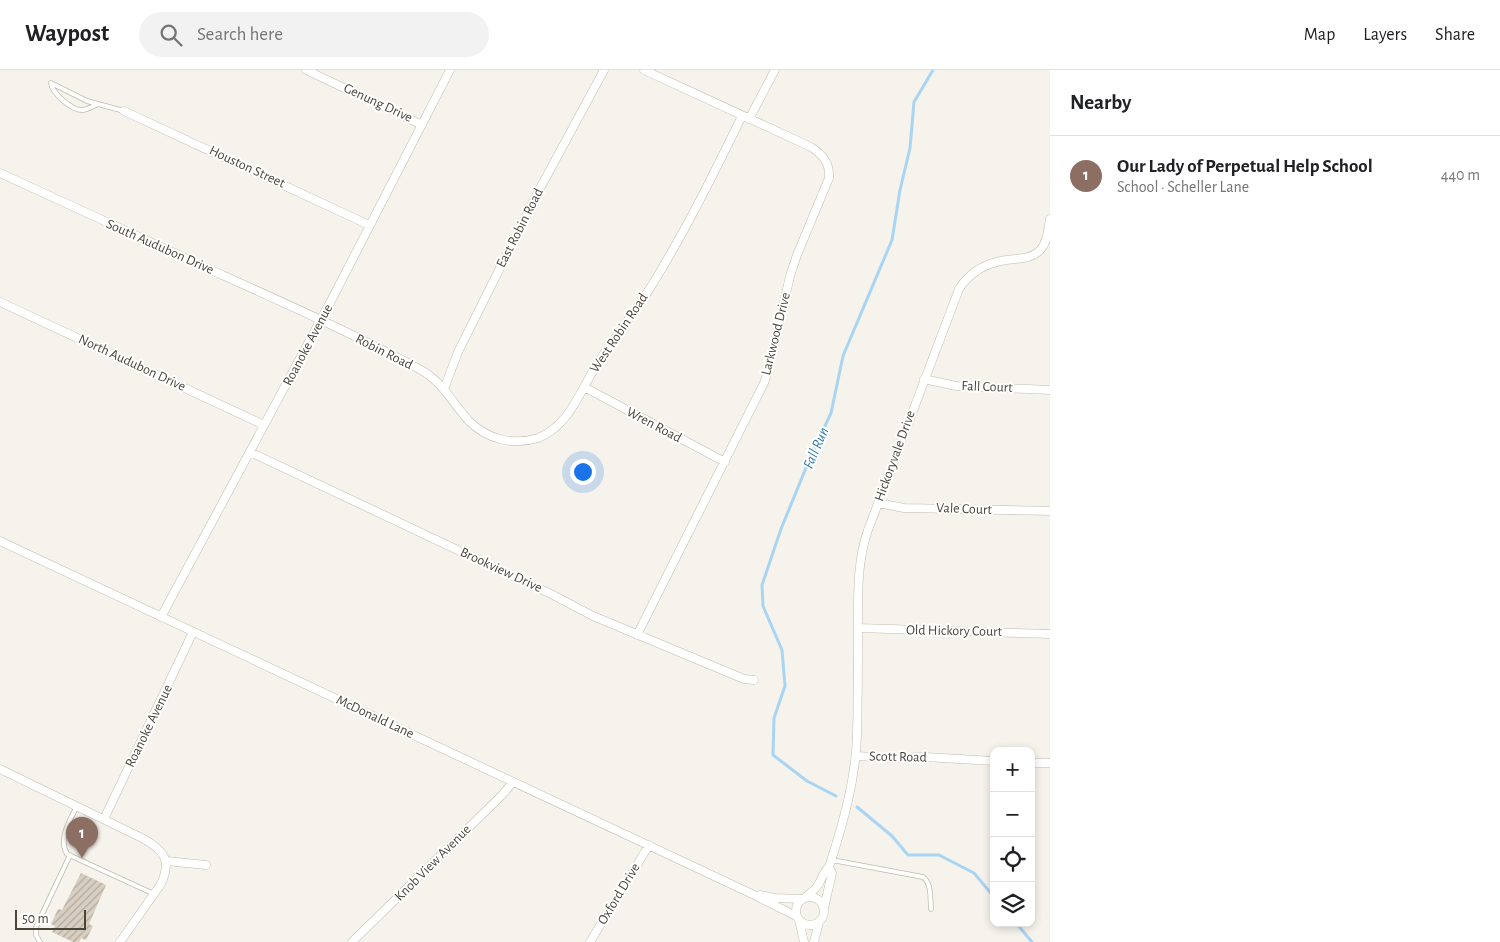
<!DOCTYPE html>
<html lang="en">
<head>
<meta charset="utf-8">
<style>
	:root { --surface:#fff; --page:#f2f2f2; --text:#202124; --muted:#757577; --line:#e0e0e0; --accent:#2563eb }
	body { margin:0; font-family:"Alegreya Sans",sans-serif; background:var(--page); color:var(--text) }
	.controls { position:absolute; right:15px; bottom:15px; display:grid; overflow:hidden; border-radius:10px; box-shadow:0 2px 8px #0003 }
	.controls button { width:45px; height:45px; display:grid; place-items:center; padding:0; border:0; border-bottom:1px solid var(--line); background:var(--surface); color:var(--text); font:25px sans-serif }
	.scale { position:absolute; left:15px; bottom:12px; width:71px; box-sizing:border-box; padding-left:5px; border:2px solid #4b4439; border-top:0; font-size:14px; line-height:18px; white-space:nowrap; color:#4b4439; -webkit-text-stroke:4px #fff; paint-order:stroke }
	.you { position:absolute; left:582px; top:401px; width:18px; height:18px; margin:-12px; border:4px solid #fff; border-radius:50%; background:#1a73e8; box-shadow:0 0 0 8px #1a73e833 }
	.badge { display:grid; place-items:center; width:32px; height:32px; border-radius:50%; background:var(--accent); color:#fff; font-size:16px; font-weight:700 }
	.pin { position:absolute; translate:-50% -41px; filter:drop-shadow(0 1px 2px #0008) }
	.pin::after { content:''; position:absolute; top:26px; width:18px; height:15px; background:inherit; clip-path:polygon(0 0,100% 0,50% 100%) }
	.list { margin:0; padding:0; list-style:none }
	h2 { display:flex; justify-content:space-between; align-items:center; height:65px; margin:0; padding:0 20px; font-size:21px }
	h2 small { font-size:16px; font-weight:400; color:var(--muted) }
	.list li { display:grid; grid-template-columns:32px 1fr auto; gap:15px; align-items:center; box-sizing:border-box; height:80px; padding:0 20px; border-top:1px solid var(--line) }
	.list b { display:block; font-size:19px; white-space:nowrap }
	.list p { margin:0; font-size:16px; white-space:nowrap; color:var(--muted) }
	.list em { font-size:16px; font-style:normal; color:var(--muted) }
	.icon { flex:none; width:28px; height:28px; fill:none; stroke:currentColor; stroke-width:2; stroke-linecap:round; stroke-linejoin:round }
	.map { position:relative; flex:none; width:1050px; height:872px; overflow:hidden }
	header { display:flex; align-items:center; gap:30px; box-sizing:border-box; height:70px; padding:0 25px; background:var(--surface); border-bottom:1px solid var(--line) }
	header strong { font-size:24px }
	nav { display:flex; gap:28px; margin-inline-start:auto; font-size:18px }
	.search { width:350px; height:45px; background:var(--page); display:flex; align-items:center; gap:12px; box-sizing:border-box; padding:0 18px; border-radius:28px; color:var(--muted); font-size:19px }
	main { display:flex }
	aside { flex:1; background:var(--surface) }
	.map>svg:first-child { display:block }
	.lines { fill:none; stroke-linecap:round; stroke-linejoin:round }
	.stream { stroke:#a9d4f2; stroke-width:3 }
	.building { fill:url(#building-hatch) }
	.service-casing { stroke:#c2bbae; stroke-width:5.5 }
	.minor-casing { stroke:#c2bbae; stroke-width:9 }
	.service { stroke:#fff; stroke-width:4 }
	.minor { stroke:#fff; stroke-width:8 }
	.labels { text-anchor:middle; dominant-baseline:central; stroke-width:4; stroke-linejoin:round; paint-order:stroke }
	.street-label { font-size:14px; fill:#4b4439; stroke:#fff }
	.water-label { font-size:15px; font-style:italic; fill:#2e7ab2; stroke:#fff }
</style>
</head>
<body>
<header>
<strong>Waypost</strong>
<div class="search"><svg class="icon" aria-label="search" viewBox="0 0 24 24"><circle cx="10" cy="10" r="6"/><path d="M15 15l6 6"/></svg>Search here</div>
<nav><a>Map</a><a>Layers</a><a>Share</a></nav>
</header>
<main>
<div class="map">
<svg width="1050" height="872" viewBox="0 0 1050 872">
	<defs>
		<pattern id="building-hatch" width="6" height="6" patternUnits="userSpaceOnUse" patternTransform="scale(1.25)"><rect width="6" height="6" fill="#d8cfc1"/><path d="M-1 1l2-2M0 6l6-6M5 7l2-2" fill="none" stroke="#b1aa9e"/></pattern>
	</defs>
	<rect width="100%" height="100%" fill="#f6f3ec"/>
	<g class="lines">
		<!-- stream -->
		<path class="stream" d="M836 726 807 711 773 685 774 648 785 616 782 580 763 536 762 515 781 459 810 388 831 343 843 286 892 170 900 120 910 78 914 32 933 0
			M857 737 892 766 908 785H939L974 803 994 827
			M1016 853 1032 872"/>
	</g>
	<!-- building -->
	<path class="building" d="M81 803 106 815 89 854 93 856 86 870 81 868 79 872H73L52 862 55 856 51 854 58 839 62 840Z"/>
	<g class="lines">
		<defs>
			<path id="service" d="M98 34C94 36 88 39 83 40 72 41 52 23 51 13L87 31 124 41
				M77 736C70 750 58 769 67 784L154 824
				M832 790 923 807C932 814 930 828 931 839
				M40 872 36 865V857L70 785"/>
			<path id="minor" d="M306 0 422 55
				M124 41 369 155
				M749 49 775 0
				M0 103C70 135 139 167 209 199 280 231 352 263 421 300 444 313 452 333 469 351 487 369 513 376 538 368 570 356 581 318 599 291 618 262 641 235 658 205 689 154 716 99 742 46
				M0 232 264 355
				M924 309 956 316 1050 320
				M584 317 725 392
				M444 319 458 282 537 124 604 0
				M250 382 553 525 593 546 744 609 754 610
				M878 433 904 438 1050 441
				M0 471 750 823 796 846
				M161 547 332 229 450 0
				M858 558 1050 564
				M637 565 764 313 768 302 790 206 797 185 829 108C830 93 823 85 811 77L644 0
				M856 686 892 688 925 687 994 691
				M1031 693H1050
				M0 699 142 768C164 780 172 790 161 814L120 872
				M104 749 193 562
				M166 791 206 795
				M760 825 775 828 801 829
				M796 841a14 14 0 1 1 28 0a14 14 0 1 1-28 0Z
				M806 827C810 823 815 820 818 815 822 809 823 802 829 797 843 754 856 709 857 664 858 628 858 593 858 557 858 525 857 491 868 460L959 219C968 205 980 196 997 192 1011 187 1030 192 1041 179 1048 171 1048 159 1050 149
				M824 838 832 803 829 797
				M799 850 804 872
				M352 872 502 725 513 712
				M590 872 649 775
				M814 872 819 852"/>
		</defs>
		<!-- service casing -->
		<use href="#service" class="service-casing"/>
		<!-- minor casing -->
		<use href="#minor" class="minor-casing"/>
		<!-- service -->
		<use href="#service" class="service"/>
		<!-- minor -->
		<use href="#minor" class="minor"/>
	</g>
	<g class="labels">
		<!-- street labels -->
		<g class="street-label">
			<text transform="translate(378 33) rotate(25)">Genung Drive</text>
			<text transform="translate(247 97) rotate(25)">Houston Street</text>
			<text transform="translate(520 158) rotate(-63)">East Robin Road</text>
			<text transform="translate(160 177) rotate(24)">South Audubon Drive</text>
			<text transform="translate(619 263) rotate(-56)">West Robin Road</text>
			<text transform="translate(776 264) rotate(-76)">Larkwood Drive</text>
			<text transform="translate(308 275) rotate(-62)">Roanoke Avenue</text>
			<text transform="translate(384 282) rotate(27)">Robin Road</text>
			<text transform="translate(132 293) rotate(25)">North Audubon Drive</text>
			<text transform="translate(987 317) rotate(2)">Fall Court</text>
			<text transform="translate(654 355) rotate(28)">Wren Road</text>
			<text transform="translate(895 386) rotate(-70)">Hickoryvale Drive</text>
			<text transform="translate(964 439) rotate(2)">Vale Court</text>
			<text transform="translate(501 500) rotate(25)">Brookview Drive</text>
			<text transform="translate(954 561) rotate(1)">Old Hickory Court</text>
			<text transform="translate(375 647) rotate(25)">McDonald Lane</text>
			<text transform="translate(149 656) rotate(-64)">Roanoke Avenue</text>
			<text transform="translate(898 687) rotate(1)">Scott Road</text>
			<text transform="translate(433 793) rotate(-45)">Knob View Avenue</text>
			<text transform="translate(619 824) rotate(-59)">Oxford Drive</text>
		</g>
		<!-- water labels -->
		<g class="water-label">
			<text transform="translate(816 378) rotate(-67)">Fall Run</text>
		</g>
	</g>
</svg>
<div class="controls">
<button>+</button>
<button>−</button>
<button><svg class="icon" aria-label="locate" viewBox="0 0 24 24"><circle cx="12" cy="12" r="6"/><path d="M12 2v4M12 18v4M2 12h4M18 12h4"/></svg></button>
<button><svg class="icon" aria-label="layers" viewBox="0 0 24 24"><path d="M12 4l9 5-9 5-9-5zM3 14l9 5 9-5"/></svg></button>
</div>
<div class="scale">50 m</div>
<div class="you"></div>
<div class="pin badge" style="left:82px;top:788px;background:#8d6e63">1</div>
</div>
<aside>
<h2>Nearby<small></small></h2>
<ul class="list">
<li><span class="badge" style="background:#8d6e63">1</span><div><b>Our Lady of Perpetual Help School</b><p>School · Scheller Lane</p></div><em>440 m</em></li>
</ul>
</aside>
</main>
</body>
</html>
